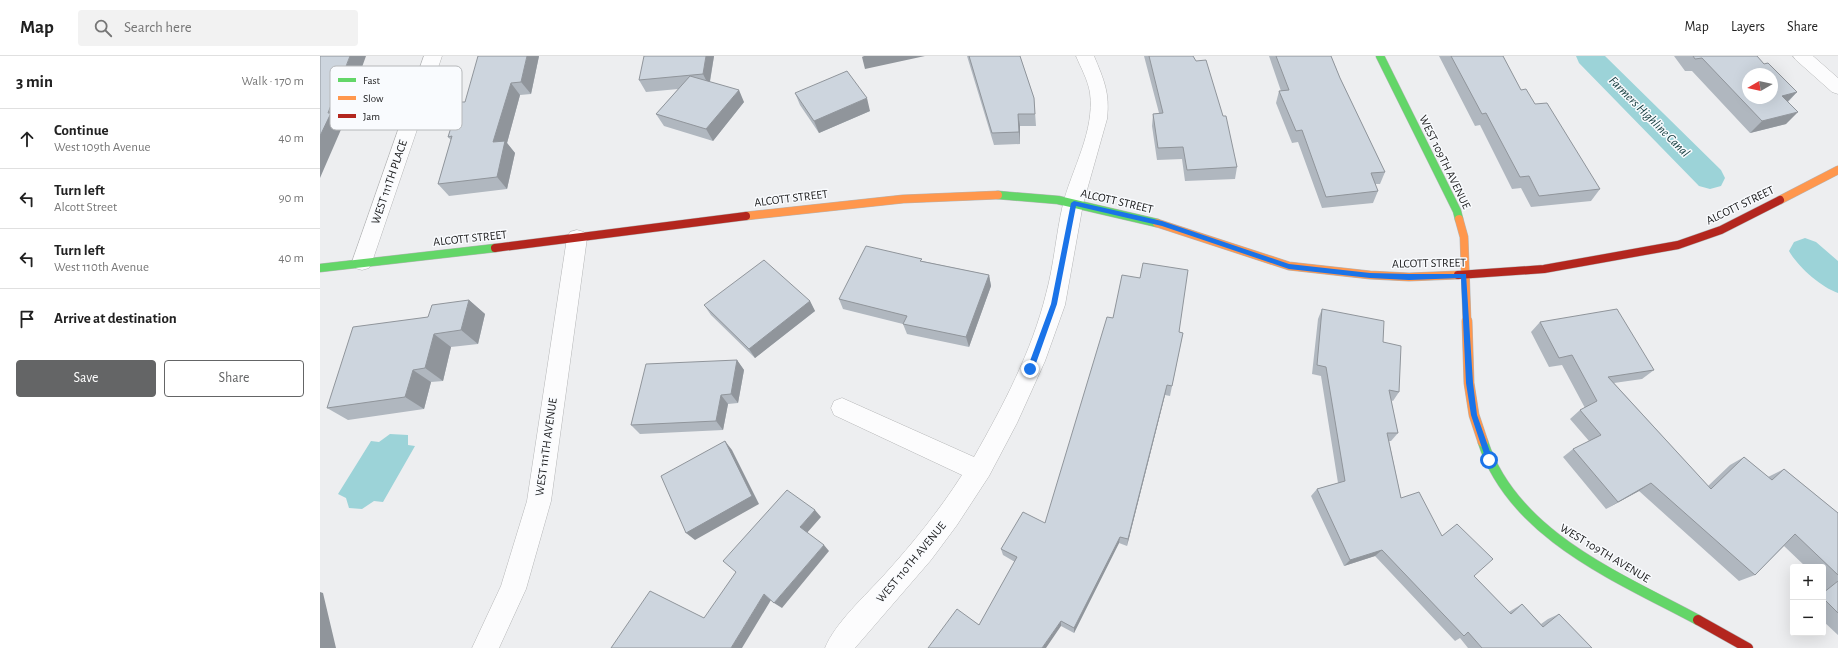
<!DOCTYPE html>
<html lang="en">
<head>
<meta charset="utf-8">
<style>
	:root { --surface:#fff; --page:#f2f2f2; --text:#222; --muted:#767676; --line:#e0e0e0; --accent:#646566 }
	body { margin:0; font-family:"Alegreya Sans",sans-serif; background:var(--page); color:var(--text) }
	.controls { position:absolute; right:12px; bottom:12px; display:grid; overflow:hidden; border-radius:4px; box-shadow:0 4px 16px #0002 }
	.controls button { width:36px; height:36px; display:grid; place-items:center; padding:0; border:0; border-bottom:1px solid var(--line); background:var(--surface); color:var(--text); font:20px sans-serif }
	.compass { position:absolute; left:1422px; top:12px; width:36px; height:36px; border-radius:50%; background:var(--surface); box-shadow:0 4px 16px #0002; rotate:261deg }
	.stop { position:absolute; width:12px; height:12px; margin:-9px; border:3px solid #1a73e8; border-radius:50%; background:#fff }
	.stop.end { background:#1a73e8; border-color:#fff; box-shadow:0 1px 4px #0008 }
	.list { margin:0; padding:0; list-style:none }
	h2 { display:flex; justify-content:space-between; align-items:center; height:52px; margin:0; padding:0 16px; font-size:17px }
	h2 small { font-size:13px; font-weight:400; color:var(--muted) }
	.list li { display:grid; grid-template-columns:26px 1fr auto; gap:12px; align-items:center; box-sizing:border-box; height:60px; padding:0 16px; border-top:1px solid var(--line) }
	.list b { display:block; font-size:15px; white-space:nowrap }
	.list p { margin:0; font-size:13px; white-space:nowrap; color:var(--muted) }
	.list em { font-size:13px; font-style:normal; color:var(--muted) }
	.actions { display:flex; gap:8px; padding:12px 16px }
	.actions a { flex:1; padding:9px 0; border:1px solid var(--accent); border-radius:4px; text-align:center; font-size:14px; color:var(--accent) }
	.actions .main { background:var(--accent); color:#fff }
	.icon { flex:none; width:22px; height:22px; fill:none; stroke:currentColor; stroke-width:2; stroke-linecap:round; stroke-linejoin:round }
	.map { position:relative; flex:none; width:1518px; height:592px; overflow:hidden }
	header { display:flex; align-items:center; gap:24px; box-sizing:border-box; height:56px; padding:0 20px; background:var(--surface); border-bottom:1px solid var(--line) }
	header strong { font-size:19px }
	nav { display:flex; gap:22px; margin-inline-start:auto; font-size:14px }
	.search { width:280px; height:36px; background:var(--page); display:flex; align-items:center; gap:10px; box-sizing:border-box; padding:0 14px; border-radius:4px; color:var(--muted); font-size:15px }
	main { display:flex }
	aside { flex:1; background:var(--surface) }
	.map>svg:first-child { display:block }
	.water { fill:#9cd3d8 }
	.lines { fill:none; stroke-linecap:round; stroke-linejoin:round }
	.canal { fill:#9cd3d8; fill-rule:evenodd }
	.street-casing { stroke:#b5b6b7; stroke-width:1 }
	.fast-far1-casing { stroke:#b5b6b7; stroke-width:9 }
	.fast-casing { stroke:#b5b6b7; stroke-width:11 }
	.slow-far1-casing { stroke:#b5b6b7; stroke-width:9 }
	.slow-casing { stroke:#b5b6b7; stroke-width:11 }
	.jam-far1-casing { stroke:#b5b6b7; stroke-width:9 }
	.jam-casing { stroke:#b5b6b7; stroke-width:11 }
	.street { fill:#fcfcfd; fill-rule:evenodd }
	.fast-far1 { stroke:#63d668; stroke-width:8 }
	.fast { stroke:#63d668; stroke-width:10 }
	.slow-far1 { stroke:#ff974d; stroke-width:8 }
	.slow { stroke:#ff974d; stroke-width:10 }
	.jam-far1 { stroke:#b3261e; stroke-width:8 }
	.jam { stroke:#b3261e; stroke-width:10 }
	.wall { fill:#b0b7bf }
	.shaded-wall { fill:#90959b }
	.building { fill:#cdd5de; stroke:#90959b; fill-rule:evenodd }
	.route { fill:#1a73e8 }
	.labels { text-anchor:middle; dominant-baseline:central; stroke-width:3; stroke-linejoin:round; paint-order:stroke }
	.street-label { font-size:12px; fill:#1b1b1c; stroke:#f9fbfe }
	.water-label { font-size:13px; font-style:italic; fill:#194042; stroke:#f9fbfe }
	.key { fill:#f9fbfe; stroke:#b6b8ba; stroke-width:1 }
	.key-label { font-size:11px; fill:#1b1b1c }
</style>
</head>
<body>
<header>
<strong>Map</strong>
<div class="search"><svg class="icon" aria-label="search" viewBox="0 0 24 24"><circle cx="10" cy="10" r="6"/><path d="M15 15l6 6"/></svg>Search here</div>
<nav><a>Map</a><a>Layers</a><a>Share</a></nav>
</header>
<main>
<aside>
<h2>3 min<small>Walk · 170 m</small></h2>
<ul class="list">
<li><svg class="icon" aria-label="ahead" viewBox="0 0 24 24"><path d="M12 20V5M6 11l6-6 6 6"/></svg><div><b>Continue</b><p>West 109th Avenue</p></div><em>40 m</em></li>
<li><svg class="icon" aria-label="left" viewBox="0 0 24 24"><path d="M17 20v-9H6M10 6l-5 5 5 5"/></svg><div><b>Turn left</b><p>Alcott Street</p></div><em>90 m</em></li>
<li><svg class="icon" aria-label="left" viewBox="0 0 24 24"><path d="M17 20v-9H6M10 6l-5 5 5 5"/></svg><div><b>Turn left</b><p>West 110th Avenue</p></div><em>40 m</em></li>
<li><svg class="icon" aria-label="arrive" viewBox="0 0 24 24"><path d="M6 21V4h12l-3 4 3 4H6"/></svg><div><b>Arrive at destination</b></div></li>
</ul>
<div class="actions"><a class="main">Save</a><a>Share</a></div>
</aside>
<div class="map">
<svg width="1518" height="592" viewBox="0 0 1518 592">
	<rect width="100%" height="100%" fill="#edeef0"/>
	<!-- water -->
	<path class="water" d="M70 378 88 379V389L95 390 63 446 54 445 42 453 29 452 26 442 18 438 51 385 59 386Z"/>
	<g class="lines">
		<!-- canal -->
		<path class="canal" d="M1256 0H1285L1401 114 1405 122 1401 130 1390 133 1379 130 1259 7Z
			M1485 182 1496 186 1518 205V237C1501 231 1478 211 1469 195L1474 186Z"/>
		<defs>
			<path id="street" d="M104 0H122L52 206 49 212 42 214 35 212 32 206Z
				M756 0H774C784 24 790 37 787 63L763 148 745 249 725 305 697 367 669 420 637 469 611 504 535 592H505C515 567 546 539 565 518 593 487 619 455 642 419L514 359 511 352 514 345 522 342 654 401C683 350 712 295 726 238 734 209 736 178 743 148 752 113 775 75 770 37 768 24 761 12 756 0Z
				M1473 0H1493L1518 22V38L1512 36 1476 4Z
				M257 174 264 176 267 182 231 445 206 533 179 592H152L181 530 207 445 247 182 250 176Z"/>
			<path id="fast-far1" d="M1060 0 1137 155 1139 163
				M678 139 738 144 837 167
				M0 212 175 192"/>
			<path id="fast" d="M1163 386C1193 479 1298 521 1378 564"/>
			<path id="slow-far1" d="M1460 144 1518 114
				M426 160 583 143 678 139
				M1139 163 1144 181 1147 266
				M837 167 969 210 1050 219 1089 221 1138 219"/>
			<path id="slow" d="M1147 265 1149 327 1154 359 1163 386"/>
			<path id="jam-far1" d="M175 192 426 160
				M1138 219 1224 213 1358 189 1401 174 1460 144"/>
			<path id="jam" d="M1378 564 1428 592"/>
		</defs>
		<!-- street casing -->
		<use href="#street" class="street-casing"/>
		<!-- fast-far1 casing -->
		<use href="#fast-far1" class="fast-far1-casing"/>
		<!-- fast casing -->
		<use href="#fast" class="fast-casing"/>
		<!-- slow-far1 casing -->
		<use href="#slow-far1" class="slow-far1-casing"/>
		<!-- slow casing -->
		<use href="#slow" class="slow-casing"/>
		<!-- jam-far1 casing -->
		<use href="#jam-far1" class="jam-far1-casing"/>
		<!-- jam casing -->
		<use href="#jam" class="jam-casing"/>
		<!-- street -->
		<use href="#street" class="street"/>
		<!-- fast-far1 -->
		<use href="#fast-far1" class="fast-far1"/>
		<!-- fast -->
		<use href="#fast" class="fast"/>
		<!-- slow-far1 -->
		<use href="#slow-far1" class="slow-far1"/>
		<!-- slow -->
		<use href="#slow" class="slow"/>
		<!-- jam-far1 -->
		<use href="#jam-far1" class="jam-far1"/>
		<!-- jam -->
		<use href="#jam" class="jam"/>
	</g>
	<!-- wall -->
	<path class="wall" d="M219 0 211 38 200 39 187 87 195 97 187 133 129 140 118 128 131 84 128 81 145 46Z
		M394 0 390 26 424 46 393 85 344 70 336 58 358 33 326 36 319 24Z
		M647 0H700L714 42 716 70H700V88L674 89Z
		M824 0H873L917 111 915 123 865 125 862 103 837 104 832 70 833 58 839 57Z
		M949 0H1011L1020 22 1065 116 1060 128H1055L1058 135 1053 147 1002 152 978 86 972 87 956 47 959 35H961Z
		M1119 0H1183L1201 34 1215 48 1280 133 1271 145 1211 151 1201 132 1192 133 1160 69 1155 70Z
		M1354 0H1437L1444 8 1477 36 1468 46 1466 68 1430 77 1372 15H1365Z
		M475 37 550 55 499 77 480 49Z
		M602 205 669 219 671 230 649 291 587 278 583 268 523 253 519 243Z
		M149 244 165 258 158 288 131 291 123 325 111 326 104 353 28 364 7 352Z
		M490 245 495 255 435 302 391 259 384 249Z
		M1002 253 1063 286 1079 336 1073 345 1071 344 1078 377 1071 385H1069L1081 442 1122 480 1137 468 1154 520 1189 556 1192 554 1202 548 1221 568 1228 563 1239 558 1272 592H1148L1140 582 1135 585 1055 500 1024 510 991 440 997 433 1018 427 1001 320 992 318 998 263Z
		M1220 266 1334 314 1322 323 1294 327 1388 430 1410 409 1424 401 1448 421 1464 413 1518 457V579L1503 565V529L1504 528 1503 527V511H1486L1464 490 1435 519 1419 525 1319 435 1286 453 1243 401 1253 393 1269 385 1250 363 1260 354 1265 352 1242 309 1229 311 1211 276Z
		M859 276 863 277 850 340 845 339 807 490 799 487 754 577 741 570 659 569 695 506 683 499 681 493 725 467Z
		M417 304 424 314 418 347 408 348 403 374 320 378 311 369Z"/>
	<!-- shaded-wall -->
	<path class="shaded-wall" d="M30 0H46L22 67 23 69 0 122V80Z
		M207 0H219L211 38 201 26Z
		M386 0H394L389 30 383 18Z
		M544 0H605L545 13 542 1Z
		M191 27 200 39 187 87 195 97 187 133 177 121 173 86Z
		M419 34 424 46 393 85 386 73Z
		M1477 36 1465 48 1462 40Z
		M547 42 550 55 499 77 494 65Z
		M1478 56 1466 68 1430 77 1442 65Z
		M698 58 700 70V88L699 76Z
		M669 219 671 230 649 291 646 281Z
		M149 244 165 258 158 288 141 274Z
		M490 245 495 255 435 302 429 293Z
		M114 278 131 291 123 325 105 312Z
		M417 304 424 314 418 347 411 338Z
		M93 314 111 326 104 353 85 341Z
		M847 329 845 339 807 490 808 483Z
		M401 339 408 348 403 374 396 365Z
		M405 385 412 394 439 448 375 484 366 477Z
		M1331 427 1319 435 1286 453 1298 446Z
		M495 454 501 461 486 478 480 471Z
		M800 481 799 487 754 577V572Z
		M504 489 509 495 462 552 454 547Z
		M1062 494 1055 500 1024 510 1030 504Z
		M0 536 3 537 16 592H0Z
		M444 538 451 544 422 592H411Z
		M741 565V570L726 592H722Z"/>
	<!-- building -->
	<path class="building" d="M0 0H30L8 57H11L0 80Z
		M158 0H207L201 26 191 27 173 86 185 85 177 121 118 128 132 80 128 81 139 46H145Z
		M324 0H386L383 18 319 24Z
		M649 0H700L714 42 715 58H698L699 76 672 77Z
		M829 0H873L876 5 886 4 903 60H906L917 111 867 114 863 91 838 92 833 58 843 57Z
		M956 0H1011L1020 22 1065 116 1051 117 1058 135 1006 141 982 74 976 75 959 35 969 34Z
		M1131 0H1183L1201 34 1206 33 1215 48 1227 47 1280 133 1219 140 1209 120 1200 121 1166 57 1162 58Z
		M1373 0H1437L1444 8 1448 7 1477 36 1462 40 1478 56 1442 65 1382 2 1375 3ZM1428 18H1452V42H1428Z
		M527 15 547 42 494 65 475 37Z
		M370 20 419 34 386 73 336 58Z
		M546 190 602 203 600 205 669 219 646 281 583 268 587 260 519 243Z
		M444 204 490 245 429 293 384 249Z
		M823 207 868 214 859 276 863 277 852 330 847 329 808 483 800 481 754 572 741 565 722 592H608L637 553 659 569 697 501 681 493 703 456 725 467 787 261 793 262 802 219 820 222Z
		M149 244 141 274 114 278 105 312 93 314 85 341 7 352 33 271 108 261 112 249Z
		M1002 253 1064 265 1063 286 1081 290 1079 336 1069 334 1078 377H1067L1081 442 1099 436 1122 480 1137 468 1173 503 1154 520 1191 558 1202 548 1223 571 1239 558 1272 592H1162L1148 576 1144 580 1062 494 1030 504 997 433 1025 425 1006 311 997 309Z
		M1297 253 1334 314 1288 321 1391 433 1424 401 1452 424 1464 413 1518 457V519L1475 478 1435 519 1331 427 1298 446 1253 393 1281 379 1260 354 1277 345 1252 299 1239 302 1220 266Z
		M417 304 411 338 401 339 396 365 311 369 326 308Z
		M405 385 432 440 366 477 341 420Z
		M467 434 495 454 480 471 504 489 454 547 444 538 411 592H291L330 535 384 562 416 516 403 505Z
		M1518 525V557L1503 542V537Z"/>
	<!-- route -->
	<path class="route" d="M754 145 842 165 969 208 1050 217 1089 218H1146L1153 327 1157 359 1173 404 1172 407 1169 408 1166 404 1151 359 1146 327 1141 222 1089 224 1050 222 969 213 842 170 756 150 737 248 714 313 713 315H708L707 313 731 248 751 147Z"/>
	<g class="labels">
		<!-- street labels -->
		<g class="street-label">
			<text transform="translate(1125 106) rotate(64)">WEST 109TH AVENUE</text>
			<text transform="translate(69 126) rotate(-71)">WEST 111TH PLACE</text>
			<text transform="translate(471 142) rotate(-7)">ALCOTT STREET</text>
			<text transform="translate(797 145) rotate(13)">ALCOTT STREET</text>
			<text transform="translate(1420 149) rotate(-26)">ALCOTT STREET</text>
			<text transform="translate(150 182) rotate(-6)">ALCOTT STREET</text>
			<text transform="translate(1109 207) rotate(-1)">ALCOTT STREET</text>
			<text transform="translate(226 391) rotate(-82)">WEST 111TH AVENUE</text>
			<text transform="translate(1285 497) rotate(31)">WEST 109TH AVENUE</text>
			<text transform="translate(591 506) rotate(-50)">WEST 110TH AVENUE</text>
		</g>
		<!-- water labels -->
		<g class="water-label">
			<text transform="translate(1329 61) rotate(45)">Farmers Highline Canal</text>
		</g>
	</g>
	<!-- legend -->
	<rect x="10" y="10" width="132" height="64" rx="6" class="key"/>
	<rect x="18" y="22" width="18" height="4" fill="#63d668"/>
	<rect x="18" y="40" width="18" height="4" fill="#ff974d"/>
	<rect x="18" y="58" width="18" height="4" fill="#b3261e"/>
	<g class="key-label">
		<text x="43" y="28">Fast</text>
		<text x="43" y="46">Slow</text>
		<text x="43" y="64">Jam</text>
	</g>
</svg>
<div class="controls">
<button>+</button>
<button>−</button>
</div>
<svg class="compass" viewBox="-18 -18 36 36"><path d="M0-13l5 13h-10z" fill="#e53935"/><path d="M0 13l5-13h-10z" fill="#767676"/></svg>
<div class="stop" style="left:1169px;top:404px"></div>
<div class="stop end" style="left:710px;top:313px"></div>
</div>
</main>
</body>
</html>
